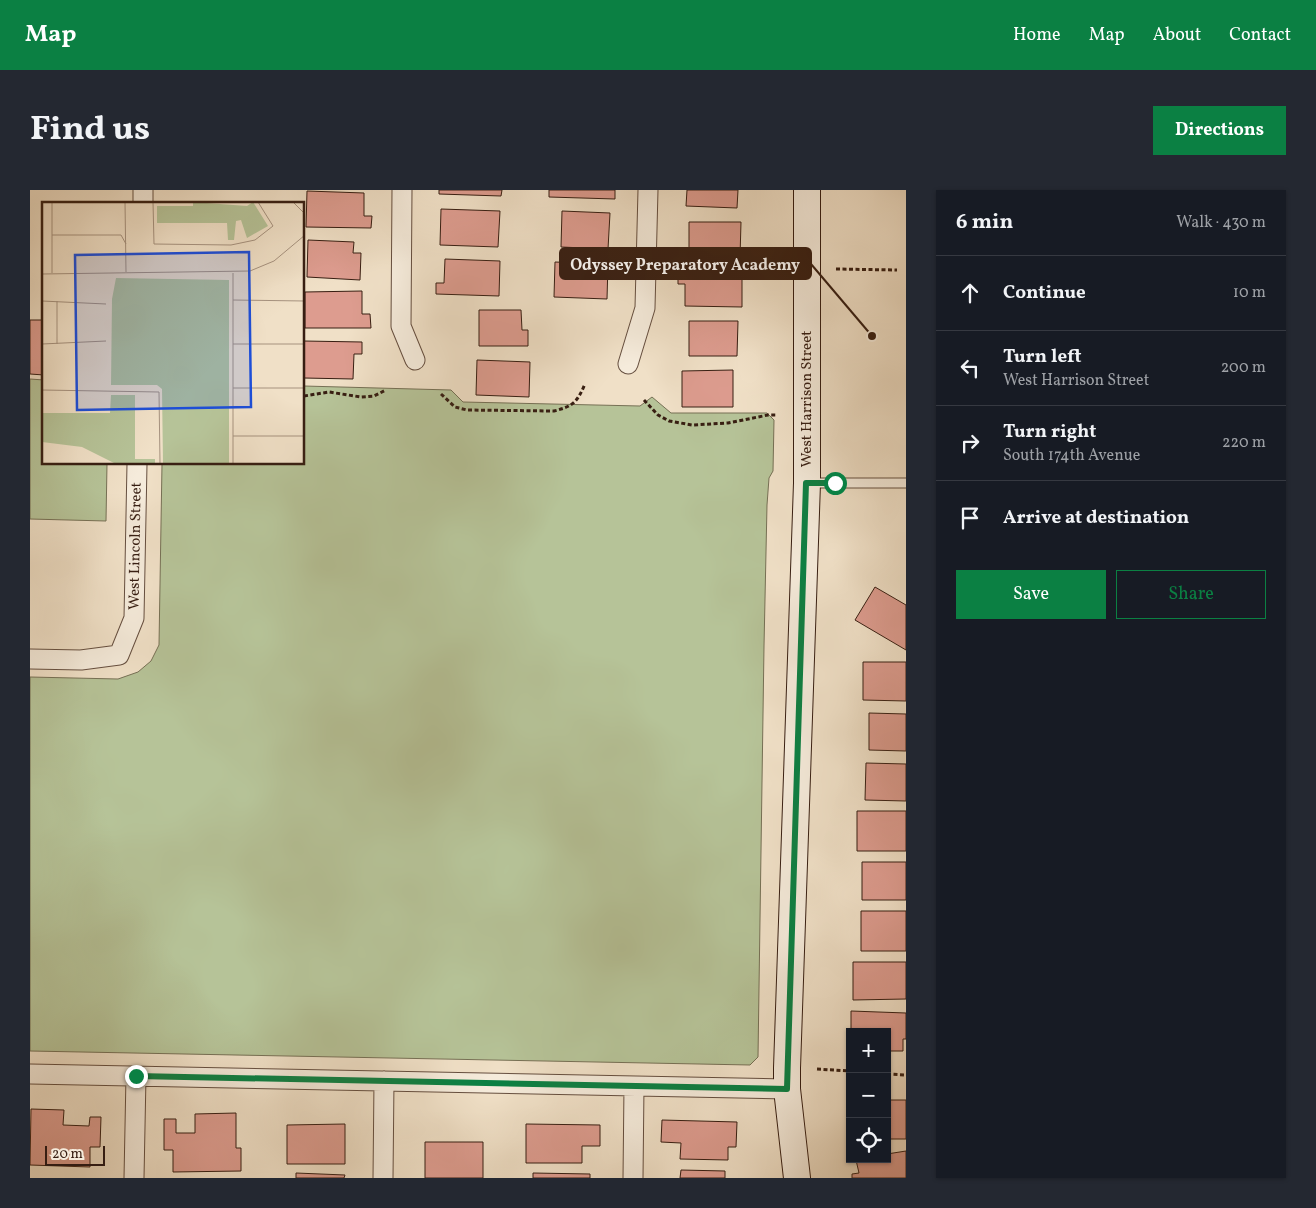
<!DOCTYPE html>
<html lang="en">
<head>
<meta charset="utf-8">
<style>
	:root { --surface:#171b24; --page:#242831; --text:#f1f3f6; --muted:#9ea1a6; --line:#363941; --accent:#0b8043 }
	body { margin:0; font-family:Vollkorn,serif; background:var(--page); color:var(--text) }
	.controls { position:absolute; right:15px; bottom:15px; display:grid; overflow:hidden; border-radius:0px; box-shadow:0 1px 4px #0004 }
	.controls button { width:45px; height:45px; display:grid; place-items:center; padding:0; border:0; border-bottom:1px solid var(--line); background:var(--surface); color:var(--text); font:25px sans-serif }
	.scale { position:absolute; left:15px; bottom:12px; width:60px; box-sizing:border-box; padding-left:5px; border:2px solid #371e12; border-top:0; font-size:14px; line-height:18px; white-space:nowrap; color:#371e12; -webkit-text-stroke:4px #f5ebdb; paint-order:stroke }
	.stop { position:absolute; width:15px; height:15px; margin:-11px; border:4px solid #0b8043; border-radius:50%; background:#fff }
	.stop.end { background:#0b8043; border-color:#fff; box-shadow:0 1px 5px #0008 }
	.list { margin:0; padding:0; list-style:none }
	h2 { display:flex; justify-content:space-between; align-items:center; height:65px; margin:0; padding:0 20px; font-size:21px }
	h2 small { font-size:16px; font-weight:400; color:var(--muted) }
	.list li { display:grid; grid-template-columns:32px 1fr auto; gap:15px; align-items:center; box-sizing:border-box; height:75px; padding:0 20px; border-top:1px solid var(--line) }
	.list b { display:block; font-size:19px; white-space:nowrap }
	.list p { margin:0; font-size:16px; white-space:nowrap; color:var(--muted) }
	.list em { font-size:16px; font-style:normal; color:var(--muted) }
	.actions { display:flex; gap:10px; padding:15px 20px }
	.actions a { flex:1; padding:11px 0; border:1px solid var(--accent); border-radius:0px; text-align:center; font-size:18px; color:var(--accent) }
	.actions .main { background:var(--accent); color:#fff }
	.icon { flex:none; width:28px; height:28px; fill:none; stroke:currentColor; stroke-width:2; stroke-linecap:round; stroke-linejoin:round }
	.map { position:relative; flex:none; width:876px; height:988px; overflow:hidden; border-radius:0px }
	header { display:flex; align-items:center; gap:30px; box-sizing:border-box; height:70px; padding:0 25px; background:var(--accent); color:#fff }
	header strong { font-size:24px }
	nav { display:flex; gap:28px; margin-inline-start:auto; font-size:18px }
	.intro { display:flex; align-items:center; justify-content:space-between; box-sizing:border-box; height:120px; padding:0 30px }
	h1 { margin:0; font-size:35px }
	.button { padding:12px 22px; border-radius:0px; background:var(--accent); color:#fff; font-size:18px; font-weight:700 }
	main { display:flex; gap:30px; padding:0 30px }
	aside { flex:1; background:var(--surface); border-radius:0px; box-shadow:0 1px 4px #0004 }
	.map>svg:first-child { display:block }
	.green { fill:#b6c398; stroke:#767055 }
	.building { fill:#dd9c8f; stroke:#371e12 }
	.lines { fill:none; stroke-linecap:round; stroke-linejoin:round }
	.lane-casing { stroke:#654e3f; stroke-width:11 }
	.street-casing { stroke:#654e3f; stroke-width:21 }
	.secondary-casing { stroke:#371e12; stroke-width:28 }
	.path { stroke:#371e12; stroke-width:3; stroke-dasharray:4 2.5; stroke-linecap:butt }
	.lane { stroke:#f5ebdb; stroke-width:9 }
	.street { stroke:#f5ebdb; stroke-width:19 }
	.secondary { stroke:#f5ebdb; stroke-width:26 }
	.route { stroke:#0b8043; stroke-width:6 }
	.labels { text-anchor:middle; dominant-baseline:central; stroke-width:4.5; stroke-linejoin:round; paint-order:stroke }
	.street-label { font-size:15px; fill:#371e12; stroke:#f5ebdb }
	.inset-road { fill:none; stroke:#a6927f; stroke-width:1 }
	.view { fill:#1d4ed8; fill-opacity:0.15; stroke:#1d4ed8; stroke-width:2.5 }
	.inset-edge { fill:none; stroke:#371e12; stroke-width:2.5 }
	.leader { fill:none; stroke:#371e12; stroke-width:2 }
	.callout-dot { fill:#371e12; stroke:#f5ebdb; stroke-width:2 }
	.callout { fill:#371e12; stroke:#371e12; stroke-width:2 }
	.callout-label { font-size:16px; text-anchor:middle; font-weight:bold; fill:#fff }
</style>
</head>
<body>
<header>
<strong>Map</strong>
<nav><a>Home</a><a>Map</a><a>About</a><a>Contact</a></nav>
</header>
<div class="intro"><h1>Find us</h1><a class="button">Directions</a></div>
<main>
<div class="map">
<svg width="876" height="988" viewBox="0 0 876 988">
	<rect width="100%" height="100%" fill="#f0e0c7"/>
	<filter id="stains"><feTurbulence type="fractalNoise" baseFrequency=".004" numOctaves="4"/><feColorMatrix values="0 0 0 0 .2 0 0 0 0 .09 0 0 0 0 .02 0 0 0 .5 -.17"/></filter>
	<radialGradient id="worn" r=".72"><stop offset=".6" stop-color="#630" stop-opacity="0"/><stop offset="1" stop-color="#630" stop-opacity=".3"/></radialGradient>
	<!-- green -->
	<path class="green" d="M0 189 14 190V274H77L76 331 0 329Z
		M274 196 421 200 433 212 610 216 622 207 641 223H737L744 230 743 281 739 288 737 315 734 456 728 867 720 875 0 861V487L88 489 108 482 121 471 129 455 132 274H274Z"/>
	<!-- building -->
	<path class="building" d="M409 0H472L471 6 409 4Z
		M519 0H585V9L519 7Z
		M657 0H708L707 18 656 16Z
		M277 1 334 3V26H342L341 38 276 37Z
		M411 19 470 21 468 57 410 55Z
		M532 21 580 23 578 59 531 57Z
		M659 32H711L710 67H659Z
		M278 50 324 52 323 63H331L330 90 277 87Z
		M415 69 470 71 469 106 406 104V93H414Z
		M525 72 578 74 577 109 524 107Z
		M648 80 712 82V117L655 116V94H648Z
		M332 101V124H340L341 138H275V102Z
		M449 120H491L492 140H498V156H449Z
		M0 130H14V185L0 184Z
		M659 131H708L707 166H659Z
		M274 151 332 152V164H324L323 189 274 188Z
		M447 170 500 172 499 207 446 205Z
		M703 180V217H652V181Z
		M845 397 876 415V460L825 430Z
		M833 472H876V511L833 510Z
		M839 523 876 524V561L839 560Z
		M836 573 876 574V611L835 610Z
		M827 621H876V661H827Z
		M832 672H876V710H832Z
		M831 721H876V761H831Z
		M823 772H876V809L823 810Z
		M821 821 876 823V849H873V861H857V842H821Z
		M857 910H876V949H857Z
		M1 919 34 920 33 935 59 936 60 927H71L70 957H60V977L0 975Z
		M206 923V958H211V981L143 982V960H134V929H146V943H165V924Z
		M632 930 707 932 706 957H698V970L650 969 651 953 631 952Z
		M315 934V974H257V935Z
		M496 934 570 935V956H552V973H496Z
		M395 952H453V988H395Z
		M876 961V988H822V984L829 983 826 970 857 969V964Z
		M651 980 695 981V988H650Z
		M266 983 315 985 314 988H266Z
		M503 983 560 984V988H503Z"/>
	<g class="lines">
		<defs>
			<path id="lane" d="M779 293H876"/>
			<path id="street" d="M372 0 371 136 385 170
				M113 14V0
				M598 174 615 118 618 0
				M0 469 51 470 89 465 104 428 107 274
				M0 884 757 899
				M104 988 106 886
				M353 988 354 891
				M603 988 604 896"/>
			<path id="secondary" d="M767 988 757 899V878L777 293V0"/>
		</defs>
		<!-- lane casing -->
		<use href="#lane" class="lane-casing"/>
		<!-- street casing -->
		<use href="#street" class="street-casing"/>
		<!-- secondary casing -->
		<use href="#secondary" class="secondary-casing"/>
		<!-- path -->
		<path class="path" d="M806 79 867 80
			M411 204 425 217 437 220 524 221C544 216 547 212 555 194
			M274 206 299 202 331 207 344 206 356 200
			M614 210 628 225 639 231 662 235 698 233 738 225H747
			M787 879 820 881
			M857 884 876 885"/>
		<!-- lane -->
		<use href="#lane" class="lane"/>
		<!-- street -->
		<use href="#street" class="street"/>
		<!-- secondary -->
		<use href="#secondary" class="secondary"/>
	</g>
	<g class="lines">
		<!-- route -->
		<path class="route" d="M106 886 757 899 776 293H805"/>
	</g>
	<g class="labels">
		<!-- street labels -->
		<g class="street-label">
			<text transform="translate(777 209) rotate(-90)">West Harrison Street</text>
			<text transform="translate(106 356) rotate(-89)">West Lincoln Street</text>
		</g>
	</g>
	<!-- overview -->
	<g transform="translate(12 12)">
		<rect width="262" height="262" fill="#f0e0c7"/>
		<path d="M151 0 205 4 211 0 226 24 205 36 199 18 194 19 192 38H186L185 21H115V4H151ZM74 76 187 78V262H121L120 187 115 183H69L70 97ZM69 193H93V257H113V262H74L40 245 0 240V211H68Z" fill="#b6c398"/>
		<path class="inset-road" d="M10 0V71M83 0 84 70M111 0 112 42 189 43 213 38 231 24 216 0M251 0 263 12M10 33H79L84 42M0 72 208 69 232 59 263 33M191 98 263 99M0 99 64 102M0 142 64 139M15 142V99M191 142H263M191 186H263M0 188 117 190 118 262M191 234H263M191 262V71"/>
		<path class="view" d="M207 50 209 205 35 208 33 53Z"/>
		<rect width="262" height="262" class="inset-edge"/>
	</g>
	<!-- callouts -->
	<path class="leader" d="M842 146L781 74"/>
	<circle class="callout-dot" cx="842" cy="146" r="5"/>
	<rect class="callout" x="530" y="58" width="251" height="31" rx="5"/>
	<g class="callout-label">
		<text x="655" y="80">Odyssey Preparatory Academy</text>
	</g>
	<rect width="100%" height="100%" filter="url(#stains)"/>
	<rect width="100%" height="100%" fill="url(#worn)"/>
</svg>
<div class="controls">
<button>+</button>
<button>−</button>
<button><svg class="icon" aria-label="locate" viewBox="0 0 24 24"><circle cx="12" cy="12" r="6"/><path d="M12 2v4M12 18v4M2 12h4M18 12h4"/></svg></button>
</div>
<div class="scale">20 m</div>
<div class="stop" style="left:805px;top:293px"></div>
<div class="stop end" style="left:106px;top:886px"></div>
</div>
<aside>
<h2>6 min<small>Walk · 430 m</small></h2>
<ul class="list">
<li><svg class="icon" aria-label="ahead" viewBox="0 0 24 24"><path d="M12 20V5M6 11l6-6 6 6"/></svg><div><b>Continue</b></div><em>10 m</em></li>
<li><svg class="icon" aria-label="left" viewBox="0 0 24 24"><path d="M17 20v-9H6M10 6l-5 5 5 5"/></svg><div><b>Turn left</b><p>West Harrison Street</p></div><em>200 m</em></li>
<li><svg class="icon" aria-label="right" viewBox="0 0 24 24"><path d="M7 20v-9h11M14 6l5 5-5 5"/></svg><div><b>Turn right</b><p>South 174th Avenue</p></div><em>220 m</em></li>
<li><svg class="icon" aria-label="arrive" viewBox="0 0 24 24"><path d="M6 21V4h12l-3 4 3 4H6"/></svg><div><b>Arrive at destination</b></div></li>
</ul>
<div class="actions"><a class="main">Save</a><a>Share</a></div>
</aside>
</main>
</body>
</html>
